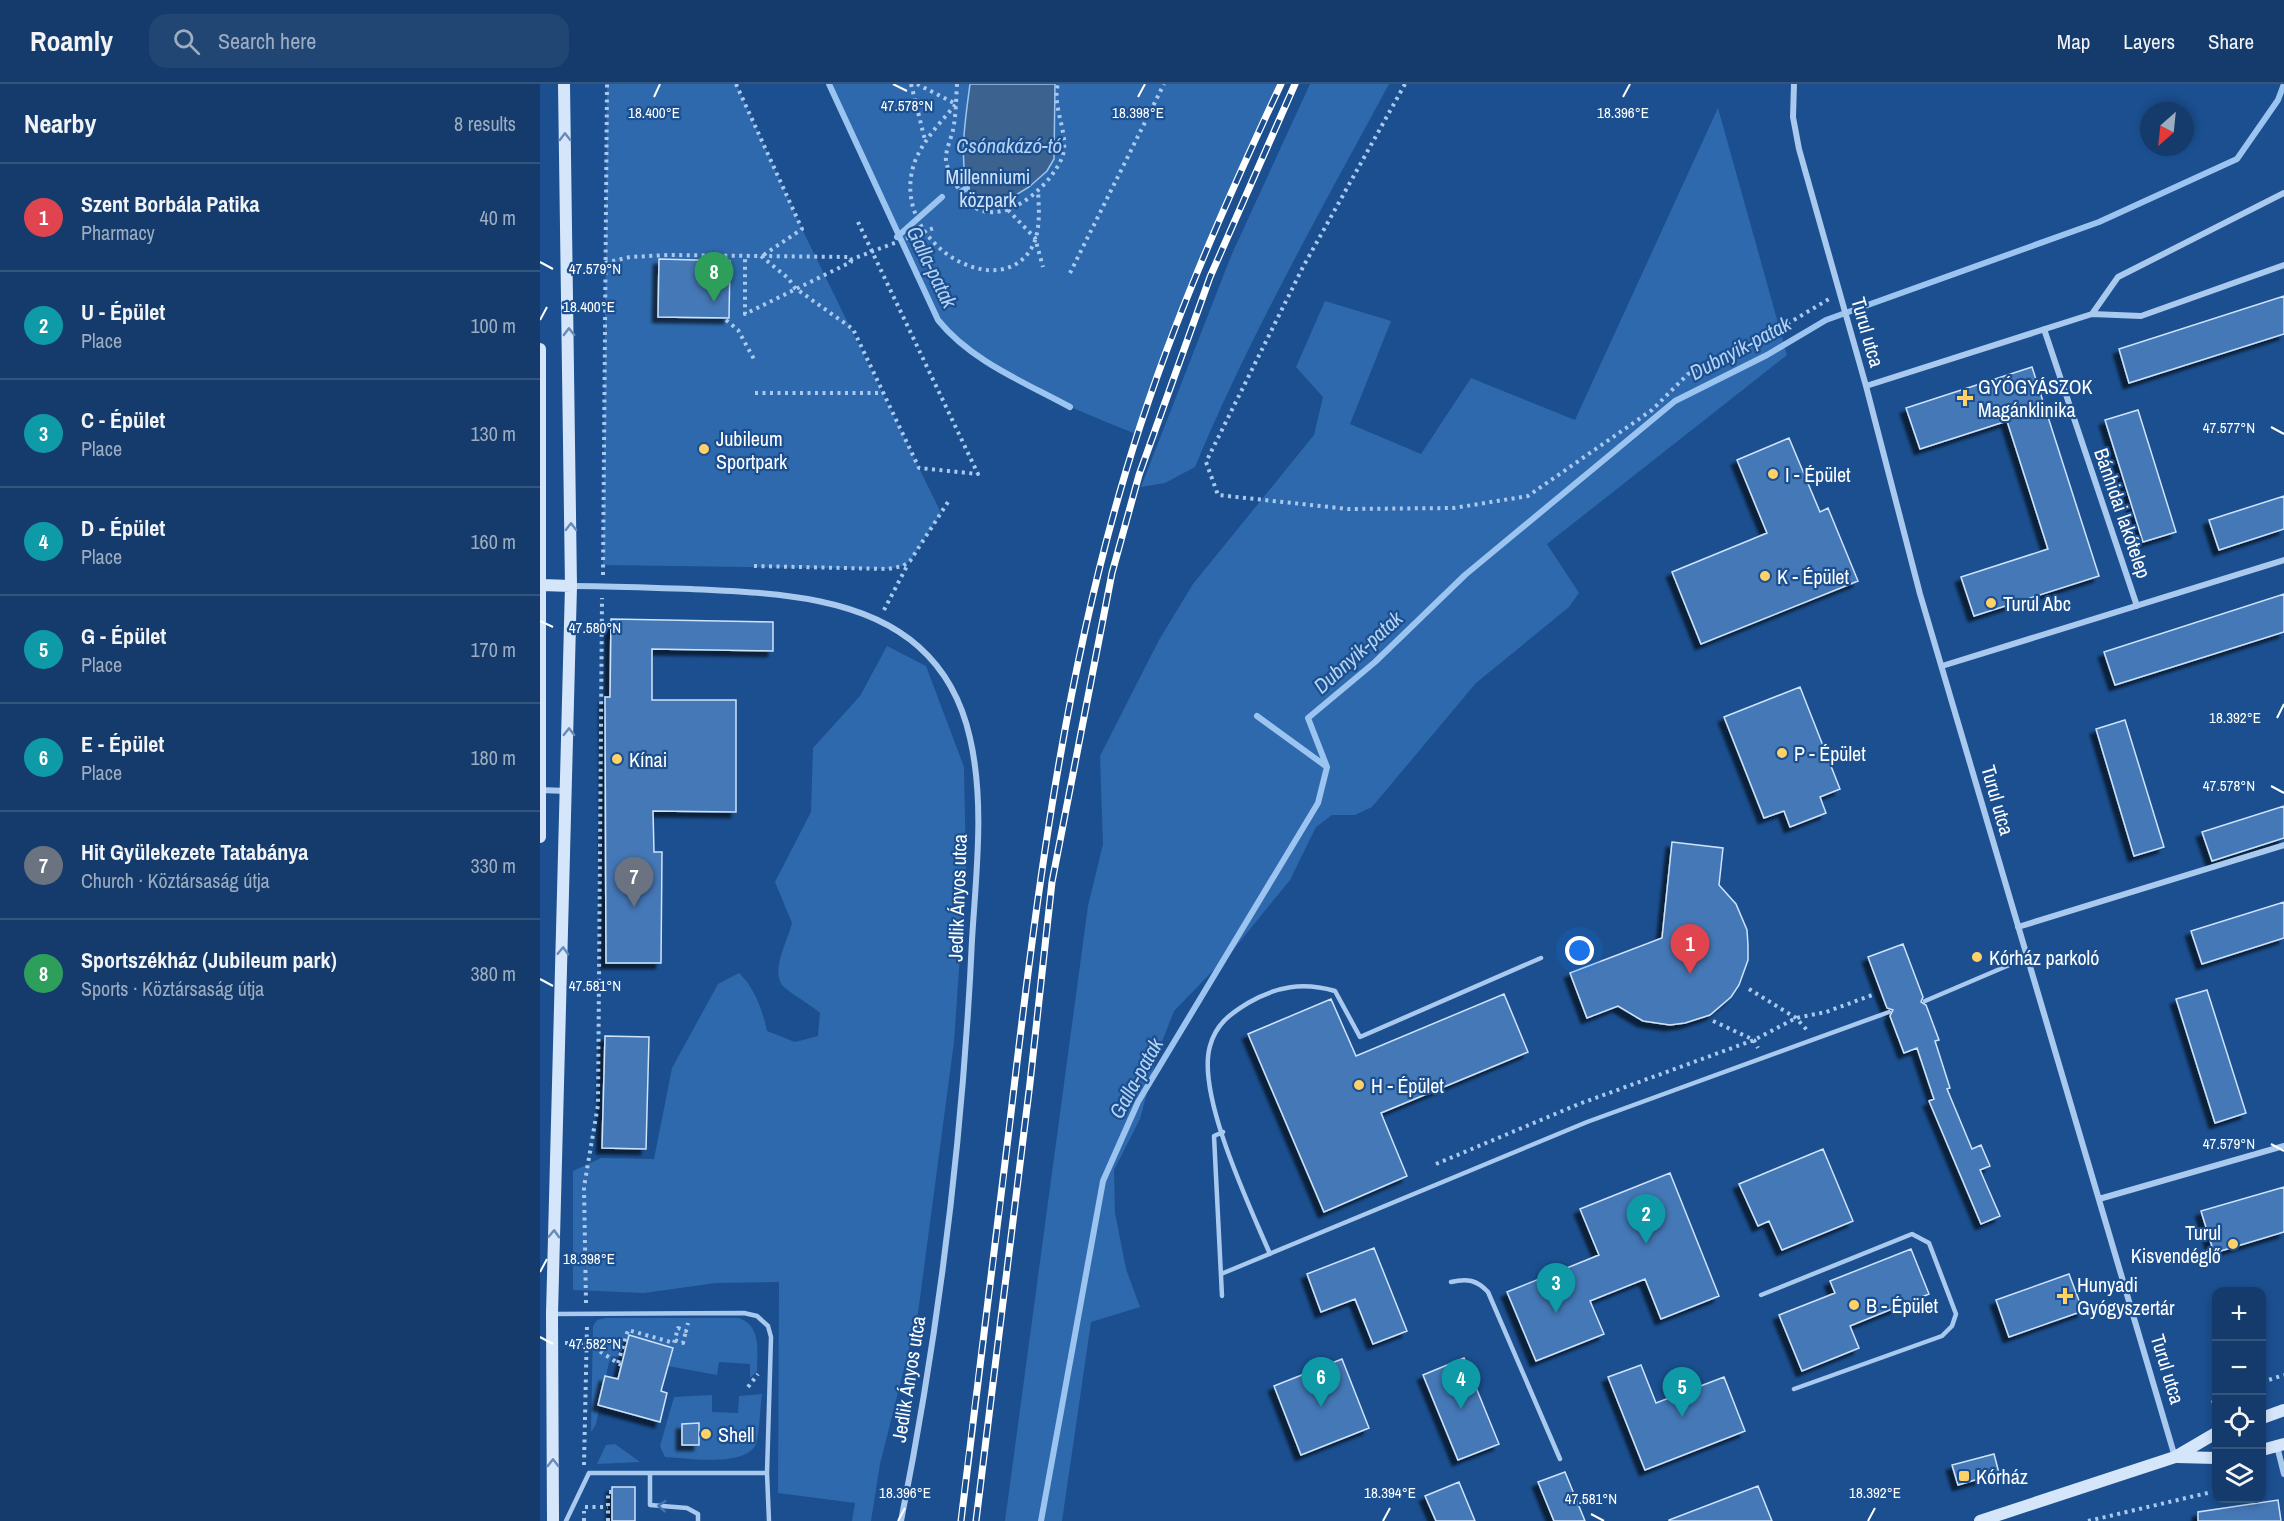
<!DOCTYPE html>
<html lang="en">
<head>
<meta charset="utf-8">
<style>
	:root { --surface:#143b6b; --page:#214673; --text:#f1f3f6; --muted:#9dadc1; --line:#33557e; --accent:#e797bd }
	body { margin:0; font-family:"Archivo Narrow",sans-serif; background:var(--page); color:var(--text) }
	.controls { position:absolute; right:18px; bottom:18px; display:grid; overflow:hidden; border-radius:12px; box-shadow:0 3px 9px #0003 }
	.controls button { width:54px; height:54px; display:grid; place-items:center; padding:0; border:0; border-bottom:2px solid var(--line); background:var(--surface); color:var(--text); font:30px sans-serif }
	.compass { position:absolute; left:1600px; top:18px; width:54px; height:54px; border-radius:50%; background:var(--surface); box-shadow:0 3px 9px #0003; rotate:207deg }
	.you { position:absolute; left:1040px; top:867px; width:21px; height:21px; margin:-15px; border:4px solid #fff; border-radius:50%; background:#1a73e8; box-shadow:0 0 0 9px #1a73e833 }
	.badge { display:grid; place-items:center; width:39px; height:39px; border-radius:50%; background:var(--accent); color:#fff; font-size:20px; font-weight:700 }
	.pin { position:absolute; translate:-50% -50px; filter:drop-shadow(0 2px 3px #0008) }
	.pin::after { content:''; position:absolute; top:32px; width:21px; height:18px; background:inherit; clip-path:polygon(0 0,100% 0,50% 100%) }
	.list { margin:0; padding:0; list-style:none }
	h2 { display:flex; justify-content:space-between; align-items:center; height:78px; margin:0; padding:0 24px; font-size:26px }
	h2 small { font-size:20px; font-weight:400; color:var(--muted) }
	.list li { display:grid; grid-template-columns:39px 1fr auto; gap:18px; align-items:center; box-sizing:border-box; height:108px; padding:0 24px; border-top:2px solid var(--line) }
	.list b { display:block; font-size:22px; white-space:nowrap }
	.list p { margin:0; font-size:20px; white-space:nowrap; color:var(--muted) }
	.list em { font-size:20px; font-style:normal; color:var(--muted) }
	.icon { flex:none; width:33px; height:33px; fill:none; stroke:currentColor; stroke-width:2; stroke-linecap:round; stroke-linejoin:round }
	.map { position:relative; flex:none; width:1744px; height:1437px; overflow:hidden }
	header { display:flex; align-items:center; gap:36px; box-sizing:border-box; height:84px; padding:0 30px; background:var(--surface); border-bottom:2px solid var(--line) }
	header strong { font-size:28px }
	nav { display:flex; gap:33px; margin-inline-start:auto; font-size:21px }
	.search { width:420px; height:54px; background:var(--page); display:flex; align-items:center; gap:15px; box-sizing:border-box; padding:0 21px; border-radius:18px; color:var(--muted); font-size:22px }
	main { display:flex }
	aside { flex:1; background:var(--surface) }
	.map>svg:first-child { display:block }
	.green { fill:#2e69ad }
	.water { fill:#3c6290; stroke:#9cc4f0; stroke-width:1.5 }
	.lines { fill:none; stroke-linecap:round; stroke-linejoin:round }
	.stream { stroke:#9cc4f0; stroke-width:6 }
	.building { fill:#4478b7; stroke:#cfe3fa; stroke-width:1.5; filter:url(#shadow) }
	.path { stroke:#a9c9ee; stroke-width:4; stroke-dasharray:3 4.5; stroke-linecap:butt }
	.lane { stroke:#a9c9ee; stroke-width:4.5 }
	.street { stroke:#a9c9ee; stroke-width:6 }
	.secondary { stroke:#d6e6fa; stroke-width:12 }
	.rail-casing { stroke:#fff; stroke-width:7 }
	.rail { stroke:#1b4f8f; stroke-width:4.5; stroke-dasharray:14; stroke-linecap:butt }
	.path-bridge { stroke:#a9c9ee; stroke-width:4; stroke-dasharray:3 4.5; stroke-linecap:butt }
	.oneway { stroke:#668bba }
	.oneway2 { stroke:#4674ac }
	.ticks { fill:none; stroke:#fff; stroke-width:2 }
	.poi-dot { fill:#ffd166; stroke:#1b4f8f; stroke-width:2 }
	.labels { text-anchor:middle; dominant-baseline:central; stroke-width:4.5; stroke-linejoin:round; paint-order:stroke }
	.park-label { font-size:20px; fill:#cfe3fa; stroke:#1b4f8f }
	.street-label { font-size:20px; fill:#fff; stroke:#1b4f8f }
	.poi-label { font-size:20px; fill:#fff; stroke:#1b4f8f; text-anchor:start }
	.water-label { font-size:21px; font-style:italic; fill:#b5d3f5; stroke:#1b4f8f }
	.ticks-label { font-size:15px; text-anchor:middle; fill:#fff; stroke:#1b4f8f; stroke-width:4.5; stroke-linejoin:round; paint-order:stroke }
</style>
</head>
<body>
<header>
<strong>Roamly</strong>
<div class="search"><svg class="icon" aria-label="search" viewBox="0 0 24 24"><circle cx="10" cy="10" r="6"/><path d="M15 15l6 6"/></svg>Search here</div>
<nav><a>Map</a><a>Layers</a><a>Share</a></nav>
</header>
<main>
<aside>
<h2>Nearby<small>8 results</small></h2>
<ul class="list">
<li><span class="badge" style="background:#e0444e">1</span><div><b>Szent Borbála Patika</b><p>Pharmacy</p></div><em>40 m</em></li>
<li><span class="badge" style="background:#0f9aa8">2</span><div><b>U - Épület</b><p>Place</p></div><em>100 m</em></li>
<li><span class="badge" style="background:#0f9aa8">3</span><div><b>C - Épület</b><p>Place</p></div><em>130 m</em></li>
<li><span class="badge" style="background:#0f9aa8">4</span><div><b>D - Épület</b><p>Place</p></div><em>160 m</em></li>
<li><span class="badge" style="background:#0f9aa8">5</span><div><b>G - Épület</b><p>Place</p></div><em>170 m</em></li>
<li><span class="badge" style="background:#0f9aa8">6</span><div><b>E - Épület</b><p>Place</p></div><em>180 m</em></li>
<li><span class="badge" style="background:#6b7280">7</span><div><b>Hit Gyülekezete Tatabánya</b><p>Church · Köztársaság útja</p></div><em>330 m</em></li>
<li><span class="badge" style="background:#2e9e5b">8</span><div><b>Sportszékház (Jubileum park)</b><p>Sports · Köztársaság útja</p></div><em>380 m</em></li>
</ul>
</aside>
<div class="map">
<svg width="1744" height="1437" viewBox="0 0 1744 1437">
	<defs>
		<filter id="shadow"><feDropShadow dx="-5.5" dy="5.5" stdDeviation="1.5" flood-color="#0009"/></filter>
	</defs>
	<rect width="100%" height="100%" fill="#1b4f8f"/>
	<!-- green -->
	<path class="green" d="M67 0H196L262 145 401 429 370 477 363 482 348 485 63 481Z
		M289 0H737C683 115 636 230 596 350 533 325 440 288 398 236Z
		M770 0H849C781 126 710 251 655 383L625 399 601 403 691 172Z
		M1178 24 1247 271 1007 460 1039 509 1029 523 936 599 832 723 815 731H792L776 743 750 796 693 866 634 927 618 968 600 1035 574 1086 575 1129 586 1185 600 1223 551 1238 522 1437H465L548 822 563 760 560 672 619 556 653 500 774 351 783 313 756 283 785 217 851 237 810 340 881 370 931 294 1035 336Z
		M347 562 386 582 424 683 426 784 414 958 378 1229 340 1380 331 1437H312L315 1419 238 1409 239 1198 176 1199 104 1209 33 1206V1087L61 1074 114 1075 132 984 178 900 199 889C214 903 223 927 227 947L255 958 278 952 280 929C273 922 245 906 242 901 231 885 248 856 252 839L235 798 271 728 273 664 320 612Z
		M66 1234H199C222 1242 217 1268 217 1287L210 1294V1280L179 1278 177 1291 128 1282 133 1264 89 1251 83 1274 72 1272 69 1278 56 1340 51 1348 53 1242 57 1236Z
		M222 1310C220 1322 220 1352 215 1362 202 1383 147 1374 125 1373L120 1362 134 1313 172 1311V1328L198 1329 199 1312Z
		M75 1360 100 1378 57 1380 66 1361Z"/>
	<!-- water -->
	<path class="water" d="M430 0H515L514 75 507 87 489 103 458 122 444 121 430 114C418 76 425 39 430 0Z"/>
	<g class="lines">
		<!-- stream -->
		<path class="stream" d="M289 0 398 236C431 277 484 298 530 323
			M422 107 427 104
			M357 153 402 113
			M787 683 768 634 835 578 925 491 1135 317 1227 271 1286 236 1559 138 1697 75 1738 16 1744 0
			M501 1437 563 1097 598 1018 778 719 787 683 717 632"/>
	</g>
	<!-- building -->
	<path class="building" d="M119 175 190 177 189 234 118 233Z
		M1744 212V250L1589 299 1579 265Z
		M1492 283 1559 492 1434 532 1421 493 1508 465 1467 337 1380 365 1366 324Z
		M1598 326 1636 448 1603 458 1565 336Z
		M1249 354 1280 428 1288 424 1318 497 1161 560 1132 488 1227 449 1197 376Z
		M1744 412V445L1679 466 1669 436Z
		M1744 510V548L1575 601 1564 568Z
		M71 535 233 538V567L112 565V616H196V728L113 727 114 768H122L121 879H66L65 613H70Z
		M1260 603 1300 705 1280 713 1286 729 1250 743 1244 727 1224 734 1184 633Z
		M1585 636 1624 763 1594 772 1556 645Z
		M1744 722V754L1672 777 1662 748Z
		M1132 758 1183 764 1179 801 1196 820 1207 846 1208 861V876L1199 901 1191 913 1170 931 1145 939 1130 941 1103 937 1078 922 1047 934 1030 889 1122 854Z
		M1744 818V854L1662 880 1651 847Z
		M1363 860 1383 913 1381 918 1386 921 1399 956 1395 957 1410 1004 1407 1005 1432 1065 1441 1061 1450 1082 1440 1086 1460 1132 1441 1140 1389 1017 1394 1015 1377 964 1364 969 1350 932 1353 926 1347 924 1328 873Z
		M1667 906 1706 1029 1675 1039 1636 915Z
		M964 910 988 968 841 1029 867 1092 784 1128 708 950 791 915 816 972Z
		M65 952 109 953 106 1065 62 1064Z
		M1283 1065 1313 1137 1242 1166 1229 1137 1218 1142 1199 1100Z
		M1130 1089 1179 1212 1121 1235 1105 1195 1050 1217 1064 1250 996 1277 967 1208 1059 1171 1040 1125Z
		M1744 1103V1148L1674 1169 1661 1127Z
		M834 1164 867 1247 833 1260 815 1215 781 1228 767 1190Z
		M1371 1165 1389 1210 1310 1242 1319 1264 1262 1287 1239 1231 1295 1209 1290 1197Z
		M1529 1190 1543 1227 1469 1253 1456 1216Z
		M89 1251 133 1264 121 1307 127 1309 120 1338 58 1321 65 1292 78 1295Z
		M924 1274 959 1360 918 1376 883 1291Z
		M802 1275 829 1344 761 1371 734 1302Z
		M1101 1281 1116 1319 1184 1293 1205 1347 1105 1386 1068 1293Z
		M159 1339V1361H142V1340Z
		M1454 1370 1459 1389 1418 1401 1412 1381Z
		M1025 1388 1045 1437H1014L998 1398Z
		M919 1398 935 1437H896L885 1412Z
		M1218 1402 1232 1437H1129V1436Z
		M72 1403H95V1437H72Z
		M1738 1416 1741 1437H1658V1428Z"/>
	<g class="lines">
		<!-- path -->
		<path class="path" d="M196 0 262 145 222 172
			M371 0 385 56
			M377 0 416 20C401 38 382 57 374 80 349 157 457 221 491 165 501 148 499 125 498 107
			M417 0C416 15 416 31 413 46 411 55 405 67 406 77 407 85 413 94 417 102 442 157 503 114 521 76 532 53 511 25 518 0
			M865 0 763 183 666 378 678 411 808 425 914 424 988 412 1112 326 1148 290 1202 267 1289 215
			M468 126 495 154 503 183
			M383 148 394 144
			M221 172 248 194 255 204 313 245 379 384 438 390 318 138
			M65 179 90 173 128 171 309 173 311 178 205 230V172
			M530 189 624 0
			M186 236 198 246 215 277
			M215 309H343
			M214 482 348 485 363 482 370 477 408 418
			M63 491 67 0
			M344 526 368 480
			M1209 905 1256 934 1267 946
			M1173 937 1214 956 1218 964
			M896 1080 1039 1020 1214 956 1256 934 1286 928 1335 910
			M46 1219 44 1103 58 1021 62 514
			M135 1256 143 1259 146 1247
			M25 1259H47L81 1281
			M78 1279 88 1246 134 1259 138 1244 146 1247 148 1239
			M1722 1298 1744 1291
			M208 1303 218 1290
			M1676 1312 1672 1313 1676 1326
			M44 1381 47 1241
			M45 1423H68
			M44 1437V1427
			M68 1437V1408H72
			M1548 1437 1676 1407"/>
		<!-- lane -->
		<path class="lane" d="M1385 917 1488 873
			M730 1170C710 1123 656 1010 670 962 676 940 690 930 708 919 737 902 763 898 795 907L820 953 1001 874
			M681 1190 1047 1038 1349 928
			M911 1198C927 1194 937 1196 948 1208L1020 1375
			M1221 1211 1372 1150 1389 1159 1416 1230 1412 1242 1402 1252 1254 1305
			M682 1212 674 1052 683 1048
			M13 1230 204 1229 217 1232 228 1242 231 1253 227 1389 229 1437
			M110 1389V1421L147 1424 158 1430V1437
			M26 1437 49 1389H227"/>
		<!-- street -->
		<path class="street" d="M1254 0 1253 33 1259 65 1326 302 1380 510 1635 1373
			M1552 230 1578 193 1744 109
			M1504 245 1597 522
			M1326 302 1552 230 1601 232 1744 181
			M31 502C71 502 111 504 151 505 225 509 320 510 379 563 407 588 422 618 430 654 445 719 436 790 432 856 423 1050 399 1246 361 1437
			M1402 582 1744 476
			M0 706 27 707
			M1478 843 1744 761
			M1559 1115 1744 1062
			M1737 1362 1744 1390"/>
		<!-- secondary -->
		<path class="secondary" d="M0 265V753
			M2 501 31 502
			M1722 1334 1744 1326
			M1722 1366 1744 1360
			M1637 1373 1676 1374
			M13 1437 12 1230 31 502 24 0
			M1440 1437 1635 1373 1676 1349"/>
		<defs>
			<path id="rail" d="M421 1437C436 1306 454 1176 469 1046 495 825 522 600 586 387 626 253 682 126 741 0
				M436 1437 490 999 512 798 572 489 599 391 670 193 755 0"/>
		</defs>
		<!-- rail casing -->
		<use href="#rail" class="rail-casing"/>
		<!-- rail -->
		<use href="#rail" class="rail"/>
		<!-- path-bridge -->
		<path class="path-bridge" d="M310 176 383 148"/>
	</g>
	<!-- one-way arrows -->
	<defs><path id="oneway-chevron" d="M-2-3.5L2.5 0L-2 3.5" fill="none" stroke-width="1.6" stroke-linecap="round" stroke-linejoin="round" transform="scale(1.5)"/></defs>
	<g class="oneway">
		<use href="#oneway-chevron" transform="translate(25 53) rotate(-91)"/>
		<use href="#oneway-chevron" transform="translate(29 248) rotate(-91)"/>
		<use href="#oneway-chevron" transform="translate(31 443) rotate(-90)"/>
		<use href="#oneway-chevron" transform="translate(29 648) rotate(-89)"/>
		<use href="#oneway-chevron" transform="translate(23 867) rotate(-88)"/>
		<use href="#oneway-chevron" transform="translate(14 1150) rotate(-88)"/>
		<use href="#oneway-chevron" transform="translate(13 1379) rotate(-90)"/>
	</g>
	<use class="oneway2" href="#oneway-chevron" transform="translate(122 1422) rotate(-176)"/>
	<!-- ticks -->
	<path class="ticks" d="M353 0 367 7M114 13 120 0M598 13 605 0M1083 13 1090 0M0 178 13 185M0 236 7 223M1731 343 1744 350M0 537 13 543M1737 634 1744 620M1731 702 1744 709M0 895 13 902M1731 1060 1744 1067M0 1188 7 1175M0 1253 13 1260M1051 1430 1064 1437M358 1437 365 1424M843 1437 850 1424M1328 1437 1335 1424"/>
	<!-- markers -->
	<g class="poi-dot">
		<path d="M1422 305h6v6h6v6h-6v6h-6v-6h-6v-6h6z"/>
		<circle cx="164" cy="365" r="6"/>
		<circle cx="1233" cy="390" r="6"/>
		<circle cx="1225" cy="492" r="6"/>
		<circle cx="1451" cy="519" r="6"/>
		<circle cx="1242" cy="669" r="6"/>
		<circle cx="77" cy="675" r="6"/>
		<circle cx="1437" cy="873" r="6"/>
		<circle cx="819" cy="1001" r="6"/>
		<circle cx="1693" cy="1160" r="6"/>
		<path d="M1522 1203h6v6h6v6h-6v6h-6v-6h-6v-6h6z"/>
		<circle cx="1314" cy="1221" r="6"/>
		<circle cx="166" cy="1350" r="6"/>
		<rect x="1418" y="1386" width="12" height="12" rx="3"/>
	</g>
	<g class="labels">
		<!-- park labels -->
		<g class="park-label">
			<text x="448" y="92">Millenniumi<tspan x="448" dy="23">közpark</tspan></text>
		</g>
		<!-- street labels -->
		<g class="street-label">
			<text transform="translate(1328 248) rotate(74)">Turul utca</text>
			<text transform="translate(1583 429) rotate(71)">Bánhidai lakótelep</text>
			<text transform="translate(1458 716) rotate(74)">Turul utca</text>
			<text transform="translate(417 814) rotate(-88)">Jedlik Ányos utca</text>
			<text transform="translate(1628 1285) rotate(73)">Turul utca</text>
			<text transform="translate(368 1295) rotate(-81)">Jedlik Ányos utca</text>
		</g>
		<!-- poi labels -->
		<g class="poi-label">
			<text x="1438" y="302">GYÓGYÁSZOK<tspan x="1438" dy="23">Magánklinika</tspan></text>
			<text x="176" y="354">Jubileum<tspan x="176" dy="23">Sportpark</tspan></text>
			<text x="1245" y="390">I - Épület</text>
			<text x="1237" y="492">K - Épület</text>
			<text x="1463" y="519">Turul Abc</text>
			<text x="1254" y="669">P - Épület</text>
			<text x="89" y="675">Kínai</text>
			<text x="1449" y="873">Kórház parkoló</text>
			<text x="831" y="1001">H - Épület</text>
			<text x="1681" y="1148" text-anchor="end">Turul<tspan x="1681" dy="23">Kisvendéglő</tspan></text>
			<text x="1537" y="1200">Hunyadi<tspan x="1537" dy="23">Gyógyszertár</tspan></text>
			<text x="1326" y="1221">B - Épület</text>
			<text x="178" y="1350">Shell</text>
			<text x="1436" y="1392">Kórház</text>
		</g>
		<!-- water labels -->
		<g class="water-label">
			<text x="469" y="61">Csónakázó-tó</text>
			<text transform="translate(392 183) rotate(64)">Galla-patak</text>
			<text transform="translate(1200 264) rotate(-28)">Dubnyik-patak</text>
			<text transform="translate(818 568) rotate(-42)">Dubnyik-patak</text>
			<text transform="translate(596 994) rotate(-61)">Galla-patak</text>
		</g>
	</g>
	<g class="ticks-label">
		<text x="367" y="27">47.578°N</text>
		<text x="114" y="34">18.400°E</text>
		<text x="598" y="34">18.398°E</text>
		<text x="1083" y="34">18.396°E</text>
		<text x="55" y="190">47.579°N</text>
		<text x="49" y="228">18.400°E</text>
		<text x="1689" y="349">47.577°N</text>
		<text x="55" y="549">47.580°N</text>
		<text x="1695" y="639">18.392°E</text>
		<text x="1689" y="707">47.578°N</text>
		<text x="55" y="907">47.581°N</text>
		<text x="1689" y="1065">47.579°N</text>
		<text x="49" y="1180">18.398°E</text>
		<text x="55" y="1265">47.582°N</text>
		<text x="365" y="1414">18.396°E</text>
		<text x="850" y="1414">18.394°E</text>
		<text x="1335" y="1414">18.392°E</text>
		<text x="1051" y="1420">47.581°N</text>
	</g>
</svg>
<div class="controls">
<button>+</button>
<button>−</button>
<button><svg class="icon" aria-label="locate" viewBox="0 0 24 24"><circle cx="12" cy="12" r="6"/><path d="M12 2v4M12 18v4M2 12h4M18 12h4"/></svg></button>
<button><svg class="icon" aria-label="layers" viewBox="0 0 24 24"><path d="M12 4l9 5-9 5-9-5zM3 14l9 5 9-5"/></svg></button>
</div>
<svg class="compass" viewBox="-18 -18 36 36"><path d="M0-13l5 13h-10z" fill="#e53935"/><path d="M0 13l5-13h-10z" fill="#9dadc1"/></svg>
<div class="you"></div>
<div class="pin badge" style="left:1150px;top:890px;background:#e0444e">1</div>
<div class="pin badge" style="left:1106px;top:1160px;background:#0f9aa8">2</div>
<div class="pin badge" style="left:1016px;top:1229px;background:#0f9aa8">3</div>
<div class="pin badge" style="left:921px;top:1325px;background:#0f9aa8">4</div>
<div class="pin badge" style="left:1142px;top:1333px;background:#0f9aa8">5</div>
<div class="pin badge" style="left:781px;top:1323px;background:#0f9aa8">6</div>
<div class="pin badge" style="left:94px;top:823px;background:#6b7280">7</div>
<div class="pin badge" style="left:174px;top:218px;background:#2e9e5b">8</div>
</div>
</main>
</body>
</html>
